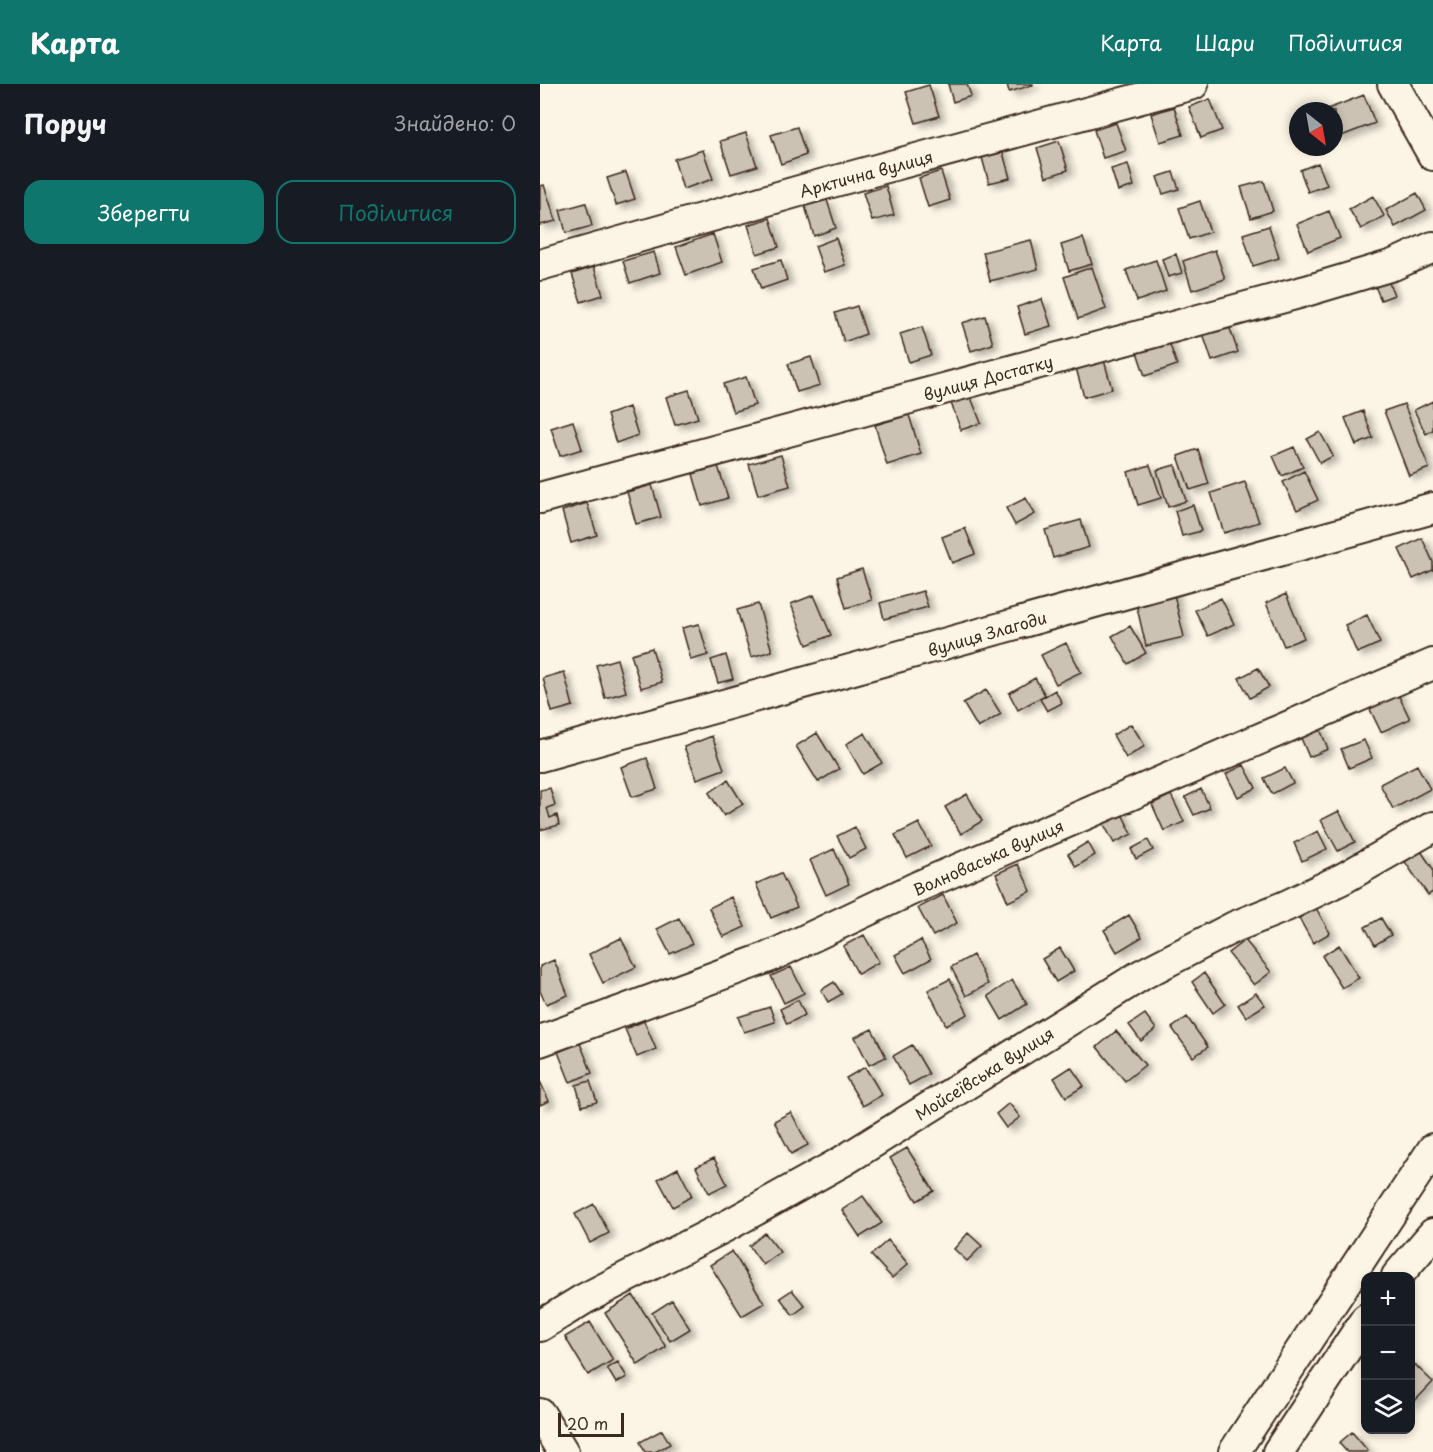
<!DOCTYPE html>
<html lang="uk">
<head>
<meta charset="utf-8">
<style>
	:root { --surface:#171b24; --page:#242831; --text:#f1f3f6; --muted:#9ea1a6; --line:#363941; --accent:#0f766e }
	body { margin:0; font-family:"Playpen Sans",sans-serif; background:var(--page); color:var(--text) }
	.controls { position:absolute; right:18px; bottom:18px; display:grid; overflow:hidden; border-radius:12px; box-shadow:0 3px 9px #0003 }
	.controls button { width:54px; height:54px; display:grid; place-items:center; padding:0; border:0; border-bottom:2px solid var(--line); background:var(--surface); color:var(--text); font:30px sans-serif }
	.compass { position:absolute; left:749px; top:18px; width:54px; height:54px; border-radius:50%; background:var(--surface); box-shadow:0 3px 9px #0003; rotate:149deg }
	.scale { position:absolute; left:18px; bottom:15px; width:66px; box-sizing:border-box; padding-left:6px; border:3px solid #3b2a1e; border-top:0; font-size:16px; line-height:21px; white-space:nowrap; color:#3b2a1e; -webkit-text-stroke:4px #fcf5e5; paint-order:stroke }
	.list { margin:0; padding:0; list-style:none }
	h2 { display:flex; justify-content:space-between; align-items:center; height:78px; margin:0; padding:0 24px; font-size:26px }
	h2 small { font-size:20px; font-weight:400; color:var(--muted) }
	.actions { display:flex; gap:12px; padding:18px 24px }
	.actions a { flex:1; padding:14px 0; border:2px solid var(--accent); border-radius:18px; text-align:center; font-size:21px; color:var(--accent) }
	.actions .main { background:var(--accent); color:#fff }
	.icon { flex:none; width:33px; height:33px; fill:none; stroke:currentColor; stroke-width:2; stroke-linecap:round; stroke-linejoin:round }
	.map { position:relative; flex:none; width:893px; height:1368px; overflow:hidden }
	header { display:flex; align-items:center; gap:36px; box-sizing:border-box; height:84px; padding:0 30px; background:var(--accent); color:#fff }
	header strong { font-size:28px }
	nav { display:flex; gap:33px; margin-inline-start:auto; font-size:21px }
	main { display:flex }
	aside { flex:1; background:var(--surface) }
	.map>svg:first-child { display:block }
	.building { fill:#ccc2b3; stroke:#3b2a1e; stroke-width:1.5; filter:url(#shadow) }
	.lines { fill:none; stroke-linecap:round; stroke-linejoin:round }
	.minor-casing { stroke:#3b2a1e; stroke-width:34 }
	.minor { stroke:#fcf5e5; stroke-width:30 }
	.labels { text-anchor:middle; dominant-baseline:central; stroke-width:6; stroke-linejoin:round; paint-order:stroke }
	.street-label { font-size:16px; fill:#3b2a1e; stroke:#fcf5e5 }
</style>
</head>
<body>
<header>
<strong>Карта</strong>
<nav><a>Карта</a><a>Шари</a><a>Поділитися</a></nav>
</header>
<main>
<aside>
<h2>Поруч<small>Знайдено: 0</small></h2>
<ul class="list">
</ul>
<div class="actions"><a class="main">Зберегти</a><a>Поділитися</a></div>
</aside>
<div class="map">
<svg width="893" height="1368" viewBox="0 0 893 1368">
	<defs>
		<filter id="shadow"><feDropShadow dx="6" dy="4" stdDeviation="3" flood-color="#0004"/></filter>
	</defs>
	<rect width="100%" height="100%" fill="#fcf5e5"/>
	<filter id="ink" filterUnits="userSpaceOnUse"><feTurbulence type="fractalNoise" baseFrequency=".0167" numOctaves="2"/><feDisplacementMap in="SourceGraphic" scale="12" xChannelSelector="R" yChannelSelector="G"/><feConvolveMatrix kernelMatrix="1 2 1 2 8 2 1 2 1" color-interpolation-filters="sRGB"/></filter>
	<g filter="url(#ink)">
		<!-- building -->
		<path class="building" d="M408 0H427L431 12 413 18Z
			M467 0H493V1L469 8Z
			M389 1 399 32 376 39 366 8Z
			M824 11 835 39 796 54 794 49V27L785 26Z
			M670 15 682 46 661 54 649 23Z
			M634 23 643 51 620 58 611 30Z
			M576 39 586 67 563 74 554 46Z
			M257 43 266 71 241 80 231 51Z
			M206 49 217 82 191 90 180 57Z
			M519 57 528 86 506 93 497 64Z
			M462 65 470 94 449 99 441 70Z
			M163 66 173 95 143 105 134 75Z
			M778 79 787 101 768 108 760 86Z
			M588 80 594 102 578 107 571 85Z
			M401 87 410 116 388 123 379 94Z
			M86 88 95 115 76 121 67 94Z
			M633 88 639 105 623 110 617 93Z
			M724 97 733 127 711 134 701 103Z
			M4 101 16 137 0 141V102Z
			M346 102 354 131 332 137 323 109Z
			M877 109 886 126 855 143 846 126Z
			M833 112 844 132 821 145 809 125Z
			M287 116 296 144 274 152 265 122Z
			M660 117 670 148 649 155 639 124Z
			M46 119 52 142 26 149 20 126Z
			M789 127 800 154 768 167 757 140Z
			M230 134 239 163 217 170 208 141Z
			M729 142 739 174 713 182 703 150Z
			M173 150 182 178 146 191 136 163Z
			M296 154 305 181 284 188 275 162Z
			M543 154 552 180 529 187 521 161Z
			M491 156 498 185 450 197 443 168Z
			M675 166 685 195 652 206 643 177Z
			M114 168 120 189 90 199 83 177Z
			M636 170 642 189 628 193 622 175Z
			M241 176 247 196 221 205 214 184Z
			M616 176 626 207 597 217 586 186Z
			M54 183 63 211 41 218 32 190Z
			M552 183 566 225 538 235 524 193Z
			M845 189 854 211 841 216 832 195Z
			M502 215 511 242 485 250 477 223Z
			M317 222 326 250 304 258 295 229Z
			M445 232 453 260 431 267 422 239Z
			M689 242 698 268 672 277 663 250Z
			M382 243 391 271 369 278 360 250Z
			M628 255 637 281 605 292 596 265Z
			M271 273 280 301 257 308 248 280Z
			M564 276 572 305 544 313 536 284Z
			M206 293 215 321 193 328 183 300Z
			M149 306 158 334 135 341 126 313Z
			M430 311 441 339 421 346 411 319Z
			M893 317V346L886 350 874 326Z
			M864 320 889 384 869 392 844 327Z
			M89 323 98 351 76 359 67 331Z
			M823 327 833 354 816 361 805 334Z
			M369 331 381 370 347 381 335 341Z
			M33 337 42 365 20 372 11 344Z
			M780 348 793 372 780 379 767 355Z
			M754 363 763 383 742 392 733 372Z
			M658 365 669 400 650 406 638 372Z
			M241 371 250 402 218 411 209 380Z
			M610 381 621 414 598 421 588 388Z
			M635 381 646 417 628 423 617 386Z
			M178 382 188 414 162 422 153 390Z
			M764 387 778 416 757 426 743 398Z
			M705 398 719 438 684 449 671 409Z
			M112 401 121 433 96 440 87 408Z
			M486 414 495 430 475 441 466 424Z
			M47 419 57 451 31 459 22 427Z
			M653 421 661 447 642 452 635 427Z
			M541 436 549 463 513 474 505 446Z
			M425 444 435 470 412 479 402 453Z
			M882 454 893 478V486L873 495 859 465Z
			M322 485 332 516 306 524 297 493Z
			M632 502 644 553 606 562 594 511Z
			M383 507 388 523 344 535 340 519Z
			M746 510 764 554 744 562 726 519Z
			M274 511 291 551 267 561 251 520Z
			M681 514 694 540 668 552 655 526Z
			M218 520 232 567 211 573 197 526Z
			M827 531 840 559 817 569 805 541Z
			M159 540 168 571 151 576 142 544Z
			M590 542 606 569 588 580 572 552Z
			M526 559 541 588 516 600 501 571Z
			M112 564 122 598 101 604 91 570Z
			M186 571 193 595 178 599 171 576Z
			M77 575 86 608 65 614 56 581Z
			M718 584 729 603 710 614 699 594Z
			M24 588 33 622 12 628 3 594Z
			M495 594 505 611 478 626 469 609Z
			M446 606 461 630 438 644 423 619Z
			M515 606 522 619 507 627 500 615Z
			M856 606 870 635 841 648 827 619Z
			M591 640 605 662 586 674 573 651Z
			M778 640 788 665 769 673 758 647Z
			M277 649 299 685 278 698 256 662Z
			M325 649 342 679 323 690 306 660Z
			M172 652 184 685 157 695 144 663Z
			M824 656 832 674 809 684 801 665Z
			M107 674 117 705 92 713 81 683Z
			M704 681 716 704 698 713 686 690Z
			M877 681 890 705 853 725 840 700Z
			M745 684 753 699 732 710 724 694Z
			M188 696 203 720 184 732 169 709Z
			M10 704 15 721 7 724 10 734 17 731 19 741 0 746V706Z
			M661 705 670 724 654 731 645 713Z
			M427 710 442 737 421 750 405 723Z
			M631 711 644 738 624 747 612 720Z
			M579 724 592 750 574 759 560 733Z
			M799 727 815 758 798 767 781 736Z
			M379 739 391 762 367 774 355 751Z
			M315 743 326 765 309 774 297 752Z
			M778 747 787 765 762 777 754 759Z
			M608 756 613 766 596 775 591 765Z
			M548 758 555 771 536 783 528 770Z
			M294 765 309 800 286 811 270 776Z
			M881 767 893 785V808L888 811 865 778Z
			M478 780 491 807 468 818 456 790Z
			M241 789 257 823 231 834 216 800Z
			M403 811 417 839 393 852 378 824Z
			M191 813 205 843 183 853 169 824Z
			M776 824 790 849 773 859 759 834Z
			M589 831 602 853 577 868 564 846Z
			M139 834 152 860 130 870 117 845Z
			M841 834 851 851 835 861 825 843Z
			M324 851 339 878 318 890 303 862Z
			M81 854 96 883 63 899 49 870Z
			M381 856 391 875 365 889 355 871Z
			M705 856 731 888 714 901 688 869Z
			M799 861 819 894 802 904 782 872Z
			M520 864 534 887 516 898 502 875Z
			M433 871 448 900 426 912 411 883Z
			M14 876 28 911 6 920 0 907V882Z
			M251 883 264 909 244 919 231 892Z
			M664 889 685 920 673 929 652 898Z
			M410 895 428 930 406 941 388 906Z
			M472 896 487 920 462 936 448 912Z
			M294 898 302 910 288 918 281 906Z
			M716 909 725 921 706 933 698 921Z
			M258 916 265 931 247 940 240 925Z
			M230 923 235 938 204 948 198 933Z
			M605 930 616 945 601 957 589 941Z
			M647 933 668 963 653 973 632 944Z
			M104 937 116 965 97 973 85 945Z
			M332 945 346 973 329 981 315 953Z
			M576 947 605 981 585 997 557 963Z
			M40 959 52 989 30 998 18 968Z
			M372 961 389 990 369 1001 353 972Z
			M325 983 342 1011 323 1022 306 994Z
			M531 983 544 1002 526 1013 514 994Z
			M0 997 9 1017 0 1021Z
			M50 997 57 1018 42 1022 36 1001Z
			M469 1019 480 1033 466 1044 456 1030Z
			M251 1028 268 1061 251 1070 234 1037Z
			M367 1064 394 1107 377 1117 350 1074Z
			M174 1074 187 1100 169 1109 156 1083Z
			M138 1084 152 1112 133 1123 118 1095Z
			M323 1112 342 1139 320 1153 302 1126Z
			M54 1120 69 1149 50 1159 35 1130Z
			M225 1149 240 1168 223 1181 209 1162Z
			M428 1149 442 1162 427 1177 414 1165Z
			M348 1156 368 1180 352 1194 331 1171Z
			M192 1167 224 1219 202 1232 170 1181Z
			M252 1206 265 1222 253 1231 240 1214Z
			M93 1211 126 1263 98 1281 65 1229Z
			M132 1216 150 1245 130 1257 112 1229Z
			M50 1238 73 1276 48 1291 25 1253Z
			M870 1276 893 1298 870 1322Z
			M78 1278 87 1293 76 1299 67 1284Z
			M122 1346 130 1360 115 1368H105L100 1358Z
			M812 1348 828 1367 827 1368H807L799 1359Z"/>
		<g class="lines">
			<defs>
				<path id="minor" d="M853 0 893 71
					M0 181 277 102 653 0
					M0 414 766 207 853 181 893 163
					M0 672 893 424
					M0 957 229 873 377 803 893 580
					M857 1192 893 1150
					M0 1242 44 1215 192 1139 303 1077 603 890 694 843 746 822 804 794 893 743
					M0 1330 23 1368
					M694 1368 893 1065
					M738 1368 826 1235"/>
			</defs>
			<!-- minor casing -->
			<use href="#minor" class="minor-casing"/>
			<!-- minor -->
			<use href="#minor" class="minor"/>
		</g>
	</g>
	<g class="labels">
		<!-- street labels -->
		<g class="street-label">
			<text transform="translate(326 89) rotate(-15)">Арктична вулиця</text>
			<text transform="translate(448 293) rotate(-15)">вулиця Достатку</text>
			<text transform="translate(447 549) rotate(-16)">вулиця Злагоди</text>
			<text transform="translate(448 773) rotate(-24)">Волноваська вулиця</text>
			<text transform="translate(444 989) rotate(-32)">Мойсеївська вулиця</text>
		</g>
	</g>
</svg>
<div class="controls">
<button>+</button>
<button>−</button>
<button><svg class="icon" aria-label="layers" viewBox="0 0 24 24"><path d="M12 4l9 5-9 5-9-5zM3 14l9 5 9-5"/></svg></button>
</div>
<svg class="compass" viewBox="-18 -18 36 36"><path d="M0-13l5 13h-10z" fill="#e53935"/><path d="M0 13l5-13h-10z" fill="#9ea1a6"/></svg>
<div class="scale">20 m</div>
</div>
</main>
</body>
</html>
